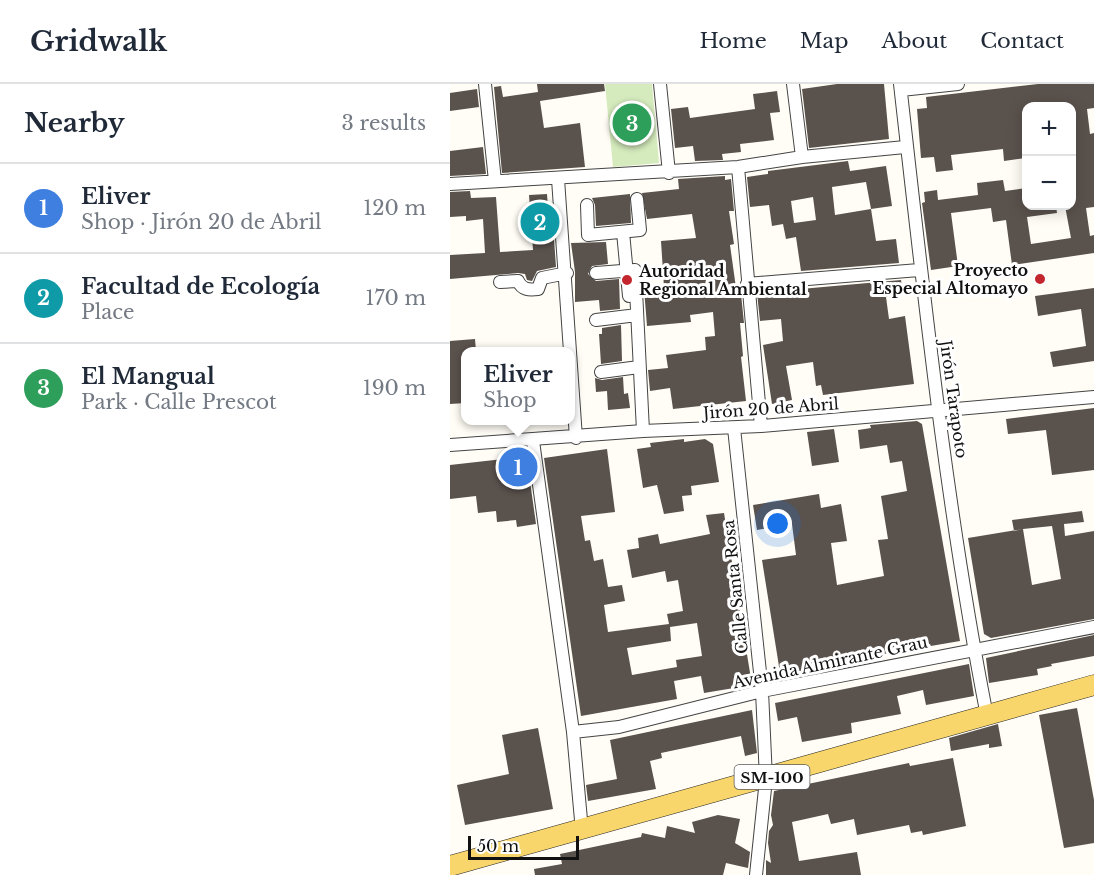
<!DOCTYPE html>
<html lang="en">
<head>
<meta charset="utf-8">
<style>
	:root { --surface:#fff; --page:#f2f2f3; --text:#1f2937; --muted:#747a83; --line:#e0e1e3; --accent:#0f766e }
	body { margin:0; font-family:"Libre Baskerville",serif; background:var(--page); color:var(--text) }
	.controls { position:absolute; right:18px; top:18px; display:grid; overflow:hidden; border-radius:12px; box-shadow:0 3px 15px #0003 }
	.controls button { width:54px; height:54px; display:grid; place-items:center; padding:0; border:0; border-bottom:2px solid var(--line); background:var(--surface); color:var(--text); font:30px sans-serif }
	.scale { position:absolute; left:18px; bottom:15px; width:111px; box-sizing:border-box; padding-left:6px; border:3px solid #111; border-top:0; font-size:16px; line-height:21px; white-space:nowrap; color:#111; -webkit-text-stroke:4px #fff; paint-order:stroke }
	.you { position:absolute; left:328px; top:440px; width:21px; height:21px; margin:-15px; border:4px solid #fff; border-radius:50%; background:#1a73e8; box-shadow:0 0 0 9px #1a73e833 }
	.badge { display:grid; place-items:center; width:39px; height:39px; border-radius:50%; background:var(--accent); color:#fff; font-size:20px; font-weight:700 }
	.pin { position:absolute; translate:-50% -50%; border:3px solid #fff; box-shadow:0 2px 6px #0006 }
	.popup { position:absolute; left:11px; top:263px; width:114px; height:78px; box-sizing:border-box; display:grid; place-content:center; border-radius:12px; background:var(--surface); filter:drop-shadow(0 2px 4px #0005); font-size:20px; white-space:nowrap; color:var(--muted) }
	.popup b { font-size:22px; color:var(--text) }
	.popup::after { content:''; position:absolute; left:50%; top:100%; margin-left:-12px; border:12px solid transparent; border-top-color:var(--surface) }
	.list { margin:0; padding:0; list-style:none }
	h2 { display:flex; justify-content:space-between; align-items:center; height:78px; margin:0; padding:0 24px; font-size:26px }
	h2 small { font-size:20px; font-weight:400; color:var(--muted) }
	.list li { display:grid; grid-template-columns:39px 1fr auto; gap:18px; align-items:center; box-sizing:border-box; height:90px; padding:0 24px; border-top:2px solid var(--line) }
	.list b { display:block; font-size:22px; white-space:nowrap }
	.list p { margin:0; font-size:20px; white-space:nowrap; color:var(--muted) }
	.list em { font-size:20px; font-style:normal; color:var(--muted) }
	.map { position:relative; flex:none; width:644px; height:791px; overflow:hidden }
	header { display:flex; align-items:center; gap:36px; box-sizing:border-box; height:84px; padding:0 30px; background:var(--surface); border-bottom:2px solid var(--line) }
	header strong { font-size:28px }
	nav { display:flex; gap:33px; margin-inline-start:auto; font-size:21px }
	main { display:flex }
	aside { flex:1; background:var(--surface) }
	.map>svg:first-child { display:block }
	.green { fill:#d5ebbd }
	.building { fill:#5a524d; fill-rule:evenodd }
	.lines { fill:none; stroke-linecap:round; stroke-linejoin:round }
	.street-casing { stroke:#444; stroke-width:14 }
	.primary-casing { stroke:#222; stroke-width:21 }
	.street { stroke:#fff; stroke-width:12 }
	.primary { stroke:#f9d66b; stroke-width:20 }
	.poi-dot { fill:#c4262e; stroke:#fff; stroke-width:2 }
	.labels { text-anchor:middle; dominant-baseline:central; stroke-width:6; stroke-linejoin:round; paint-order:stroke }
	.shield { fill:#fff; stroke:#585858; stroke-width:1.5 }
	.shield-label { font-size:15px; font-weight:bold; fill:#111 }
	.poi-label { font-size:16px; font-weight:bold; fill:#111; stroke:#fff; text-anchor:end }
	.street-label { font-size:16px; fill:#111; stroke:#fff }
</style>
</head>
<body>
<header>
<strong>Gridwalk</strong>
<nav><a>Home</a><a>Map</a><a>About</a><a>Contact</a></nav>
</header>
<main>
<aside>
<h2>Nearby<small>3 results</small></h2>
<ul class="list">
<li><span class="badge" style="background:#3f7fe0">1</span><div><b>Eliver</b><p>Shop · Jirón 20 de Abril</p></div><em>120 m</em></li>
<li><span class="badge" style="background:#0f9aa8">2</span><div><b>Facultad de Ecología</b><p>Place</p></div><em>170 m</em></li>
<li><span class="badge" style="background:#2e9e5b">3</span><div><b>El Mangual</b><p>Park · Calle Prescot</p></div><em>190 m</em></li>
</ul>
</aside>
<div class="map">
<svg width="644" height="791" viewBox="0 0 644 791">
	<rect width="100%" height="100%" fill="#fffdf5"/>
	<!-- green -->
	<path class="green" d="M155 0H202L209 79 163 83Z"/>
	<!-- building -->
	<path class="building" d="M87 0H154L155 7 90 17 94 44 130 39 135 83 52 89 44 3 51 2 53 13 88 8Z
		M387 0H434L439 55 359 64 352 5Z
		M588 0H644V24L637 25 640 50 644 49V123L636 124 640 152 644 151V169L562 181 556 136 543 138 541 124 501 129 508 182 481 186 472 119 475 118 474 108 487 106 488 116 528 111 527 99 553 96 555 107 576 104V122H606L607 129 577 133 581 160 621 154 615 122H621V22H576V74L554 77 553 65 501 71 503 86 486 88 484 73 471 74 467 25 477 24 476 13Z
		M27 5 29 23 0 27V9Z
		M327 7 330 28 320 29 324 56 290 60 291 68 272 70 273 76 245 77 243 62 225 64 221 25 238 23 240 34 305 25 303 10Z
		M33 63 36 90 0 92V67Z
		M398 77 400 87 436 82 442 122 421 125 426 157 446 155 449 179 351 187 346 153 336 155 333 140 322 142 319 121 300 123 297 93 318 90V87ZM416 98 421 125 385 131 382 103ZM363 113 366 136 344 139 341 117Z
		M275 92V96L281 95 284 127H279L284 160 280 161 287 211 291 210 294 239H290L293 272 291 273 296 317 223 325 220 304 200 307 198 286 218 284 216 271 256 266 255 253 265 252 263 228 240 231 241 238 197 242 194 205 214 203 211 157 246 154 242 130 197 135 192 109 229 105 228 95Z
		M20 107 21 114 46 113 50 168 83 166 79 111 97 110 100 154 104 155 106 183 87 187 82 197 77 196 75 190 68 189 0 195V171L35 169 33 135 16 137V132L0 133V108Z
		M180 110 181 139 146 142 145 121 142 114Z
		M156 158 158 180 142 182 138 190 146 197 169 195 170 225 150 227 149 216 125 218V188L121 159Z
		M451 196 453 210 436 213 439 235 455 232 464 300 373 311 371 301 366 302 363 278 336 282 342 316 322 320 313 261 333 257 331 235 310 237 307 209Z
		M644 204V277L603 283 600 268 636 262 631 225 588 232 585 212Z
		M171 241 172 277 151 280 149 250H152V244Z
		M25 255 26 267H15V319L0 320V257Z
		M173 293 174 310 178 309 180 324 158 326 157 307 146 308 145 294 152 296Z
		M644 324V386L602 391 596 346 558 350 556 335Z
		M467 337 472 340 510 557 387 578V583L377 586 331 595 312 476 346 471 342 440 307 446 303 421 369 410 371 424 391 420 397 457 381 459 387 501 434 492 428 456 438 455 431 412 457 407 452 377 440 379 437 361 410 365 408 346 421 344 420 341Z
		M384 345 389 378 362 382 357 348Z
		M234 355V358L255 355 263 360 269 398 241 402 242 411 232 412 234 427 214 430 207 401 193 404 187 365 201 363 200 359Z
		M157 365 165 428 131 432 135 457 140 456 144 477 153 475 158 503 172 501 175 517 154 521 158 548 219 540 217 530 233 527 228 496 217 498 215 487 182 494 177 466 189 464 188 454 208 450 210 460 260 450 256 431 274 429 302 601 254 609 251 592 224 597 227 615 131 632 94 374ZM247 539 252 572 226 576 227 583 182 591 177 564 221 557 220 543Z
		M71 373 72 377 77 376 86 440 67 443 66 436 47 438 46 427 28 429 26 412 0 415V381Z
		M632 427 634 438 614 440 615 452 644 447V535L541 554 534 550 518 454 573 445 564 447 562 436ZM602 442 611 495 582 501 573 445Z
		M644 551V572L601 580 602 582 587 585 588 591 539 599 536 574Z
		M519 580 524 612 476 621 473 606 447 612 451 630 401 639 402 649 352 658 347 633 328 637 325 619Z
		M627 624 644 716V759L614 764 589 631Z
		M302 626 307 669 295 672 291 652 211 669 212 674 200 677 206 705 138 717 136 701 167 695 160 656Z
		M548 640 552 662 539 664V660L501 667 499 654Z
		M88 644 103 725 15 741 7 701 59 690 52 651Z
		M503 674 516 742 473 751 472 747 461 749 459 741 407 751 404 735 381 740 378 730 342 738 349 777 407 768 411 791H316V776L321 779 318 759 319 747 323 741 321 731 324 707 459 679 460 682Z
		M268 731 290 735 285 759 300 768 298 784 276 779 273 791H85L84 785 112 780 110 770 191 753 192 749 215 754 217 742 245 749 242 738Z"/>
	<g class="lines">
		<defs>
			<path id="street" d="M35 0 45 97
				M210 0 219 89
				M343 0 352 73
				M450 0C474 211 496 423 537 632
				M451 6 508 0
				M288 83 311 342
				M108 95 126 354
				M0 100 288 83 352 73 455 63
				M137 121 138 151 190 146 187 115
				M173 148 179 212
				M146 189 185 186 193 347
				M50 198 68 197C72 206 79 206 88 205L92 194 117 189
				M297 200 469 186
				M146 236 187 231
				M151 288 189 283
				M284 344 312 607 316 695 306 791
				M83 357 123 648 132 747
				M0 361 193 347 311 342 644 313
				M123 648 169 643 312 607 644 543"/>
			<path id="primary" d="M0 782 644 601"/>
		</defs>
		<!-- street casing -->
		<use href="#street" class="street-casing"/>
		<!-- primary casing -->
		<use href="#primary" class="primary-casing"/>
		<!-- street -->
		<use href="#street" class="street"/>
		<!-- primary -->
		<use href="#primary" class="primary"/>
	</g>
	<!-- markers -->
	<g class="poi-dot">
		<circle cx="590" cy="195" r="6"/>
		<circle cx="177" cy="196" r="6"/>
	</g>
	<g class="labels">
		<!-- shield labels -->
		<rect class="shield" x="284.5" y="681" width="75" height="24" rx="4.5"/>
		<g class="shield-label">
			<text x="322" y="693">SM-100</text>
		</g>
		<!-- poi labels -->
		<g class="poi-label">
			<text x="578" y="186">Proyecto<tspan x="578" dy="18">Especial Altomayo</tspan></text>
			<text x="189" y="187" text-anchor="start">Autoridad<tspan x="189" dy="18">Regional Ambiental</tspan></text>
		</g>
		<!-- street labels -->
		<g class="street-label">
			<text transform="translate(504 315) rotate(82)">Jirón Tarapoto</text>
			<text transform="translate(321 324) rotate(-4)">Jirón 20 de Abril</text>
			<text transform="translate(285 503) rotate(-96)">Calle Santa Rosa</text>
			<text transform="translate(380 578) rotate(-12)">Avenida Almirante Grau</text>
		</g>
	</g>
</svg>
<div class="controls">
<button>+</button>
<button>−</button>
</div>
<div class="scale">50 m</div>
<div class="you"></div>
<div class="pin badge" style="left:68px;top:383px;background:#3f7fe0">1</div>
<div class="popup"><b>Eliver</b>Shop</div>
<div class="pin badge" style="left:90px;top:138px;background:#0f9aa8">2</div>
<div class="pin badge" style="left:182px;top:39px;background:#2e9e5b">3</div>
</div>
</main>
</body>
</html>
